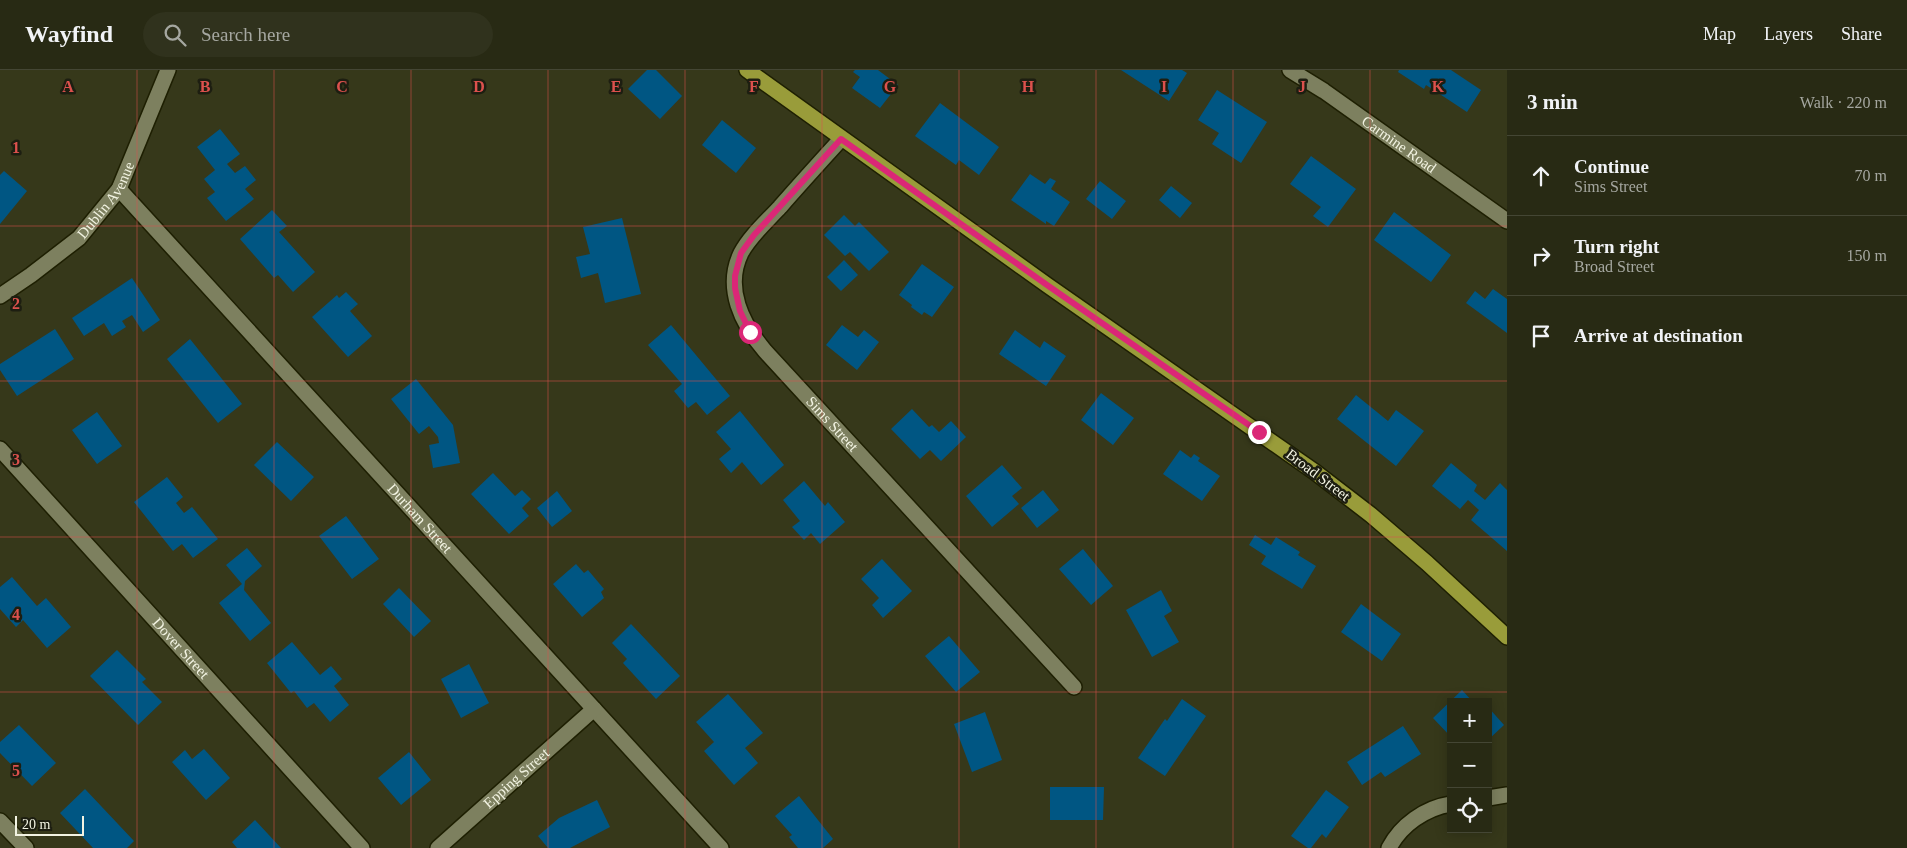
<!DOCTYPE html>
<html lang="en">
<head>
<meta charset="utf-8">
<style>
	:root { --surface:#282a14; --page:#30321d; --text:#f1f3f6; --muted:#a5a7a0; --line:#444634 }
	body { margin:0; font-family:"Times New Roman",serif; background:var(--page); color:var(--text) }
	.controls { position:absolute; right:15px; bottom:15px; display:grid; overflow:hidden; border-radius:0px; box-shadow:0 2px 12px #0003 }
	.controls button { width:45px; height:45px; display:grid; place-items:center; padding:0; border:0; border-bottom:1px solid var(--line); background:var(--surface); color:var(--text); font:25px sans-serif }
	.scale { position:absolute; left:15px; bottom:12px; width:69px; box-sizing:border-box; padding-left:5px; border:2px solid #f2f3e2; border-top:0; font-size:14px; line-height:18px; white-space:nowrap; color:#f2f3e2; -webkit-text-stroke:4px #1d1e11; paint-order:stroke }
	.stop { position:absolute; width:15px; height:15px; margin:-11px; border:4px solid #db2777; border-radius:50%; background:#fff }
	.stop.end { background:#db2777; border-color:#fff; box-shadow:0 1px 5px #0008 }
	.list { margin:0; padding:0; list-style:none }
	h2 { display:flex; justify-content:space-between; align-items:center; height:65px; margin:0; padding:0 20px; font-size:21px }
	h2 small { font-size:16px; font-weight:400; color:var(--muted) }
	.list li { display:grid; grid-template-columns:32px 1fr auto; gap:15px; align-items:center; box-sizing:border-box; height:80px; padding:0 20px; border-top:1px solid var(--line) }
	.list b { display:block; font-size:19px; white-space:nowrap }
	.list p { margin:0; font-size:16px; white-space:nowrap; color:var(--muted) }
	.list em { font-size:16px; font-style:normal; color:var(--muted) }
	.icon { flex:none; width:28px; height:28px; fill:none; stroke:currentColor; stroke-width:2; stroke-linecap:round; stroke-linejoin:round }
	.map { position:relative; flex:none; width:1507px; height:778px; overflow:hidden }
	header { display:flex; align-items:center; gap:30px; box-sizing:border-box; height:70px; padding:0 25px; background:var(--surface); border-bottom:1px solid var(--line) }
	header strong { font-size:24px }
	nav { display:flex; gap:28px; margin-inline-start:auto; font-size:18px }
	.search { width:350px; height:45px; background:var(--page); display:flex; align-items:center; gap:12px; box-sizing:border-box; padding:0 18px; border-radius:28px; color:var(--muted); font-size:19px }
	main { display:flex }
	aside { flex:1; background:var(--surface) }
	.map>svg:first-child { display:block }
	.building { fill:#005683 }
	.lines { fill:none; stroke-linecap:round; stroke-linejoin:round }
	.minor-casing { stroke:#1e1f02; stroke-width:18 }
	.major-casing { stroke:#1e1f02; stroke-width:18 }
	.minor { stroke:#7d805f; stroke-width:15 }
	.major { stroke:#999c3a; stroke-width:15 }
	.route { stroke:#db2777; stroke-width:6 }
	.grid { fill:none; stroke:#dc514d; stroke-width:1; stroke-opacity:0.55 }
	.labels { text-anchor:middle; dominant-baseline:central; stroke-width:5; stroke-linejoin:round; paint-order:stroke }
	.street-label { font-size:15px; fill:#f2f3e2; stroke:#1d1e11 }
	.grid-label { font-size:16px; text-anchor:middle; font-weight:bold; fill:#dc514d; stroke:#1d1e11; stroke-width:5; stroke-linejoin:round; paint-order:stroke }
</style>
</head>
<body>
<header>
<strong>Wayfind</strong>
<div class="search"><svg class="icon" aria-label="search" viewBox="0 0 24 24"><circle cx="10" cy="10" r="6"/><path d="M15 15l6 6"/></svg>Search here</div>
<nav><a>Map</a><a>Layers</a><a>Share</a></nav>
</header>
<main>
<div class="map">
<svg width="1507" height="778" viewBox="0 0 1507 778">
	<rect width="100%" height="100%" fill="#36381a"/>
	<!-- building -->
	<path class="building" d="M647 0H656L682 26 660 49 628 19Z
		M855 0H878L898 15 880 38 852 18 860 7 853 2Z
		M1121 0H1182L1187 3 1169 31Z
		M1399 0H1451L1481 20 1467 42 1426 15 1424 19 1398 2Z
		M1217 20 1267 52 1241 93 1212 74 1219 63 1198 50Z
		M940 33 999 77 979 105 959 90 956 95 915 66Z
		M722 50 756 78 736 103 702 75Z
		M220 59 240 84 227 94 235 103 245 96 256 110 245 119 254 129 226 151 207 128 215 122 204 109 215 100 197 77Z
		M1311 86 1356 119 1328 157 1313 146 1321 137 1290 114Z
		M4 101 27 121 0 154V105Z
		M1030 104 1045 114 1050 108 1056 111 1051 119 1070 132 1054 156 1046 151V154L1011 130Z
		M1100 111 1126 131 1112 149 1086 129Z
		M1171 116 1192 133 1180 148 1159 130Z
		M272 140 287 156 279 162 315 202 293 222 278 205 274 208 240 169Z
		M1394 142 1451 185 1431 212 1374 170Z
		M844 145 855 156 859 152 889 182 869 201 850 182 845 186 824 165Z
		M622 148 641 224 605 233 598 203 581 208 576 187 590 184 583 157Z
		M844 190 858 205 841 221 827 207Z
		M922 194 954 217 932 247 924 242 922 245 911 237 912 235 899 225Z
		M132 208 160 250 143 262 132 245 122 251 126 257 112 266 104 253 84 266 72 248Z
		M1493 219 1507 229V263L1466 233 1475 221 1485 229Z
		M346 222 358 234 350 241 372 266 348 287 312 247 337 225 339 228Z
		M671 255 730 326 707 345 696 332 688 338 674 321 682 314 648 275Z
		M842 255 858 267 864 260 879 272 857 300 826 275Z
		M55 259 74 289 17 326 0 300V294Z
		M1015 260 1040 278 1044 271 1066 286 1046 316 999 284Z
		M190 269 242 334 218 353 167 289Z
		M416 309 453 355 460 393 433 398 429 375 439 373 438 367 429 356 419 364 391 329Z
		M1101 323 1134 348 1113 375 1081 350Z
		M1356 325 1388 351 1396 340 1424 361 1396 396 1337 349Z
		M912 339 929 357 932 355 939 362 951 351 966 367 941 391 930 380 920 389 891 359Z
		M740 341 784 395 761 415 742 392 731 403 719 389 731 379 716 362Z
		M97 342 122 376 97 394 72 360Z
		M277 372 314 407 291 431 254 395Z
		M1180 380 1191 388 1194 384 1200 388 1198 391 1220 406 1202 431 1163 404Z
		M1451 393 1477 415 1474 421 1485 430 1500 413 1507 420V481L1471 450 1479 440 1468 430 1460 439 1432 416Z
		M1002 395 1022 418 1012 426 1019 434 992 457 966 426Z
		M493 403 515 426 522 420 531 429 522 438 529 446 509 464 471 424Z
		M167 407 183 427 176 433 184 443 192 437 218 469 193 488 182 474 173 481 134 432Z
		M804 411 825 436 828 432 845 452 820 474 811 463 804 470 792 457 800 451 783 430Z
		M1043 420 1059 440 1037 458 1021 438Z
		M557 421 572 441 552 457 537 438Z
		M346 446 379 489 352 509 319 466Z
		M1255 465 1271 475 1276 467 1300 482 1298 485 1316 496 1302 519 1261 494 1266 486 1249 475Z
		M247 478 262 496 245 511 244 520 271 553 250 571 219 533 242 514 226 495Z
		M1083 479 1113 516 1091 535 1059 499Z
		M882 489 912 521 883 548 872 535 879 528 861 509Z
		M576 494 584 503 588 500 604 519 601 522 604 528 582 547 553 514Z
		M12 507 37 536 46 528 71 557 47 578 23 550 16 557 0 539V517Z
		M399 518 431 551 414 567 383 534Z
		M1161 520 1172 541 1164 546 1179 572 1152 587 1126 540Z
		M1361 534 1401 564 1382 591 1341 562Z
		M631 554 680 606 656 629 623 593 627 589 612 573Z
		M949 566 980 602 956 622 925 586Z
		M292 572 320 605 331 596 342 609 334 616 349 635 330 652 314 633 307 638 294 621 291 623 267 593Z
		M117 580 146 609 142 612 162 632 138 655 90 606Z
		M469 594 489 633 461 648 441 609Z
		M1462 620 1473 632H1451V667L1433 648Z
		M728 624 763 663 745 678 758 693 734 715 704 681 714 672 696 652Z
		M1182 629 1206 646 1165 706 1138 688 1165 649 1167 651Z
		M1488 637 1504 655 1488 670Z
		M985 642 1002 690 972 702 954 654Z
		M19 655 56 693 32 716 0 683V672Z
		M1403 656 1421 684 1385 707 1381 702 1362 715 1347 692Z
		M204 679 230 708 206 730 172 692 185 680 192 689Z
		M409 682 431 710 401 735 378 708Z
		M1050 717H1104L1103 750H1050Z
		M85 719 134 771 127 778H93L60 743Z
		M1326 720 1349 737 1326 768 1322 764 1311 778H1308L1291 766Z
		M799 726 833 769 823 778H798L789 767 792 765 775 746Z
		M597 730 610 757 570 778H548L538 766 559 748Z
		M255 750 281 778H237L232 772Z"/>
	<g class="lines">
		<defs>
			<g id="minor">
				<path id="s1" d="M1290 0 1324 21 1507 151"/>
				<path id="s2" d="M841 69C821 91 800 114 780 137 767 151 750 166 741 183 724 218 742 254 765 281L1074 617"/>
				<path id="s3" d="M119 119 721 778"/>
				<path id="s4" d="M0 226 31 205 79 168 119 119 168 0"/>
				<path id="s5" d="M0 379 362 778"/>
				<path d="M1488 728 1507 725"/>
				<path d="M0 751 26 778"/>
				<path id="s6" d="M438 778 594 639"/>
				<path d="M1389 778C1401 755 1425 738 1451 734"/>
			</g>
			<path id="major" d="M747 0 1047 215 1315 402 1371 445 1427 493 1507 567"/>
		</defs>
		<!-- minor casing -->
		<use href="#minor" class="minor-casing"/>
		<!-- major casing -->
		<use href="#major" class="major-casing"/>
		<!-- minor -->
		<use href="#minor" class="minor"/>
		<!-- major -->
		<use href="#major" class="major"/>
	</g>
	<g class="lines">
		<!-- route -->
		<path class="route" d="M750 262 740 241 735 218V206L741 183 754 165 841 69 1047 215 1259 362"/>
	</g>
	<!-- grid -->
	<path class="grid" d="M137 0V778M274 0V778M411 0V778M548 0V778M685 0V778M822 0V778M959 0V778M1096 0V778M1233 0V778M1370 0V778M0 156H1507M0 311H1507M0 467H1507M0 622H1507"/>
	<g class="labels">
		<!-- street labels -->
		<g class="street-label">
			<text stroke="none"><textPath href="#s1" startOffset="132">Carmine Road</textPath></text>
			<text stroke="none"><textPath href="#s4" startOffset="145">Dublin Avenue</textPath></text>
			<text stroke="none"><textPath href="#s2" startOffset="358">Sims Street</textPath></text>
			<text transform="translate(1318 405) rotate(37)">Broad Street</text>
			<text stroke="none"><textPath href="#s3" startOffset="446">Durham Street</textPath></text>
			<text stroke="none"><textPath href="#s5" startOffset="269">Dover Street</textPath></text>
			<text stroke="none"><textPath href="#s6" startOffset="105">Epping Street</textPath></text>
		</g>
	</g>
	<g class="grid-label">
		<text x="68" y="22">A</text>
		<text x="205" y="22">B</text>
		<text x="342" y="22">C</text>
		<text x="479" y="22">D</text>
		<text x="616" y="22">E</text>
		<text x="754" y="22">F</text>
		<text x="890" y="22">G</text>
		<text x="1028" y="22">H</text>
		<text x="1164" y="22">I</text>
		<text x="1302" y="22">J</text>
		<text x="1438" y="22">K</text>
		<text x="16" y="83">1</text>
		<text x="16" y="239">2</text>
		<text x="16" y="395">3</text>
		<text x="16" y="550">4</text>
		<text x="16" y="706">5</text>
	</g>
</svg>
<div class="controls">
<button>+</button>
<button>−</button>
<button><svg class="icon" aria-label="locate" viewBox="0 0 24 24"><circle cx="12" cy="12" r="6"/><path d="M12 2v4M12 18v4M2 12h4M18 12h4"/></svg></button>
</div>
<div class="scale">20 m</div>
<div class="stop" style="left:750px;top:262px"></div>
<div class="stop end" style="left:1259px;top:362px"></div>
</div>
<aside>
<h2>3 min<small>Walk · 220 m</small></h2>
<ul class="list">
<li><svg class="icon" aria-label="ahead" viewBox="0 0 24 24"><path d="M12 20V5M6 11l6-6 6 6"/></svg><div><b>Continue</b><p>Sims Street</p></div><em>70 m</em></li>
<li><svg class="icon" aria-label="right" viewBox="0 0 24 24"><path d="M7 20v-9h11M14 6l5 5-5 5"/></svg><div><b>Turn right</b><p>Broad Street</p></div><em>150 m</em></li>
<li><svg class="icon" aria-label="arrive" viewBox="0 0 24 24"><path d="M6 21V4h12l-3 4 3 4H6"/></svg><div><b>Arrive at destination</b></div></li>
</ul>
</aside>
</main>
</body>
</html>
